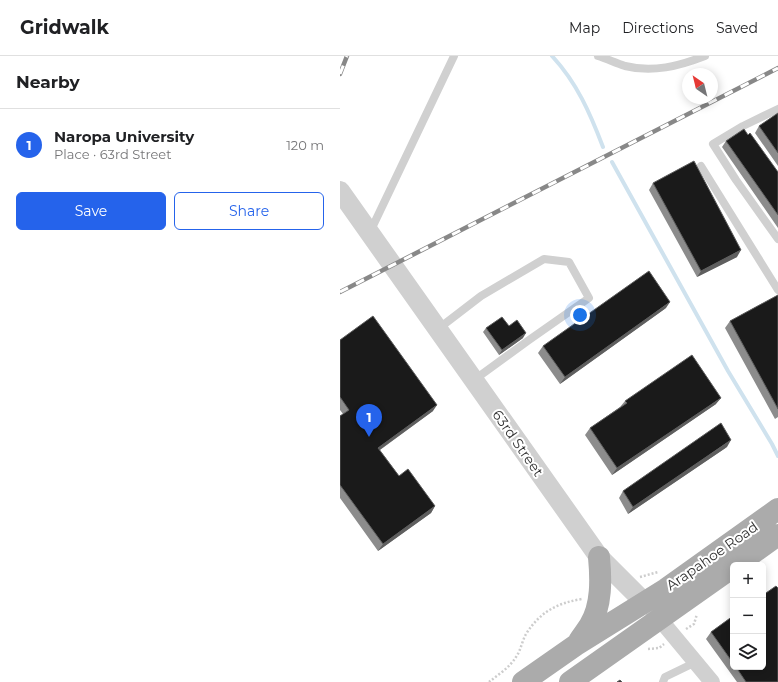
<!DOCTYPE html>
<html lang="en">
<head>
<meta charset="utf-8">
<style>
	:root { --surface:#fff; --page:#f6f6f6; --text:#202124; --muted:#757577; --line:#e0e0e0; --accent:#2563eb }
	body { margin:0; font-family:Montserrat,sans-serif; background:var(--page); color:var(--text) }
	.controls { position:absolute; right:12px; bottom:12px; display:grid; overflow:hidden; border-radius:6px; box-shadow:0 2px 10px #0003 }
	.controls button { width:36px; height:36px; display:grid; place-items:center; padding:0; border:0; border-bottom:1px solid var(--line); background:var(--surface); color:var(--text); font:20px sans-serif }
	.compass { position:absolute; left:342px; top:12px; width:36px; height:36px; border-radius:50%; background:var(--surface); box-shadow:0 2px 10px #0003; rotate:325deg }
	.you { position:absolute; left:240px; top:259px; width:14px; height:14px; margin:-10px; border:3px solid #fff; border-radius:50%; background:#1a73e8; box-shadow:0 0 0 6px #1a73e833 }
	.badge { display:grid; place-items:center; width:26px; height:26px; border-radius:50%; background:var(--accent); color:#fff; font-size:13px; font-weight:700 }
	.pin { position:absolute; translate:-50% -33px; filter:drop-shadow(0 1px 2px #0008) }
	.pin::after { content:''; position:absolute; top:21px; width:14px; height:12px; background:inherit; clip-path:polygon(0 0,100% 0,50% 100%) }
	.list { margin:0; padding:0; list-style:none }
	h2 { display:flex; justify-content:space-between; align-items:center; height:52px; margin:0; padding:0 16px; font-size:17px }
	h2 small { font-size:13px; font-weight:400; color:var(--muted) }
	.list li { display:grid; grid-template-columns:26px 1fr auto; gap:12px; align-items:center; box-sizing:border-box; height:72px; padding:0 16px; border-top:1px solid var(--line) }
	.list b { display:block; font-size:15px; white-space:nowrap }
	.list p { margin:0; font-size:13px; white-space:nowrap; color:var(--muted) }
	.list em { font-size:13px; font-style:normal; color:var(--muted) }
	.actions { display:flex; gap:8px; padding:12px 16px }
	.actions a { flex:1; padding:9px 0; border:1px solid var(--accent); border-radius:6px; text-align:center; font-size:14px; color:var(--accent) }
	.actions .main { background:var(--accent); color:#fff }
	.icon { flex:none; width:22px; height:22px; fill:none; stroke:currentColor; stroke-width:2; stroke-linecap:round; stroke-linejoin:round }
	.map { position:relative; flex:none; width:438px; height:626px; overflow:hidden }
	header { display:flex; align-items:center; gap:24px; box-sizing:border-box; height:56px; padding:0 20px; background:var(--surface); border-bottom:1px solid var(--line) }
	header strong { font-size:19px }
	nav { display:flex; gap:22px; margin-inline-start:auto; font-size:14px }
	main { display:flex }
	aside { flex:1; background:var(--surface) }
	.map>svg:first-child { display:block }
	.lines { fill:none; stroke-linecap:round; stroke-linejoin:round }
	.stream { stroke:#cfe2ee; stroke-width:4 }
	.path { stroke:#cdcdcd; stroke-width:2.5; stroke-dasharray:2 2; stroke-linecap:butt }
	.service { stroke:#d0d0d0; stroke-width:8 }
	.minor { stroke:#d0d0d0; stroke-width:16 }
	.tertiary { stroke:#d0d0d0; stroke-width:20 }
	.primary { stroke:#ababab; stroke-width:22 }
	.rail-casing { stroke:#888; stroke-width:4.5 }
	.rail { stroke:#fff; stroke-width:3; stroke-dasharray:9; stroke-linecap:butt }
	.wall { fill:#8c8c8c }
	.shaded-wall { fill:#5f5f5f }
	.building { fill:#1a1a1a; stroke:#5f5f5f }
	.labels { text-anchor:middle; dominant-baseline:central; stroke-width:4; stroke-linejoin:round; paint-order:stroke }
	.street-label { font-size:14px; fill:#333; stroke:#fff }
</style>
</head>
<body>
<header>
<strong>Gridwalk</strong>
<nav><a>Map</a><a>Directions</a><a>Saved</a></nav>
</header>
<main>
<aside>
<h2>Nearby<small></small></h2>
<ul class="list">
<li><span class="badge">1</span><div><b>Naropa University</b><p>Place · 63rd Street</p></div><em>120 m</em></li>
</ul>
<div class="actions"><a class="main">Save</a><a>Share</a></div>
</aside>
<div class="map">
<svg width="438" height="626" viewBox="0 0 438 626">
	<rect width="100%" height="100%" fill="#fff"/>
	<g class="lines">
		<!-- stream -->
		<path class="stream" d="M212 0C237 27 250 57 263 91
			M272 106 388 315 432 388 438 400"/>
		<!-- path -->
		<path class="path" d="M300 521 318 516
			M346 573 354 568 357 558
			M308 593 319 592 324 588
			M149 626C158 619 170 611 176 601 181 594 182 585 186 578 200 556 217 547 242 543"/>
		<!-- service -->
		<path class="service" d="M258 0C267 3 276 7 285 10 313 17 339 10 365 0
			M438 53 403 70 373 88 396 124 438 183
			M361 110 438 234
			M30 176 114 0
			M98 273 141 240 204 203 229 206 249 242 189 284 134 324
			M323 626 325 621 356 606"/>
		<!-- minor -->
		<path class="minor" d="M313 555 372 626"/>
		<!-- tertiary -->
		<path class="tertiary" d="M0 135 259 501 304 546"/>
		<!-- primary -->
		<path class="primary" d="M396 509 438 479
			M239 585C243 579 247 574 250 569 262 549 261 523 259 501
			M183 626 236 589 326 533 438 453
			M230 626 393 511"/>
		<defs>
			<path id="rail" d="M0 18 7 0
				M0 236 438 12"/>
		</defs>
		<!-- rail casing -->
		<use href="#rail" class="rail-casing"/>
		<!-- rail -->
		<use href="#rail" class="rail"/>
	</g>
	<!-- wall -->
	<path class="wall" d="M438 57V110L415 77 419 70Z
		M408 79 438 116V172L382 91 386 85Z
		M313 127 397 201 357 221 309 134Z
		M438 239V361L435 363 385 272 390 265Z
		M326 252 220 328 198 297 203 290Z
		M169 270 183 282 159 299 143 276 146 272Z
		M0 284 93 355 40 394 59 420 95 450 91 457 38 495 0 442V360L3 358 0 354Z
		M285 345 376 348 272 419 245 379 250 372 280 351Z
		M387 391 288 458 279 442 283 435Z
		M393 560V611H423L438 626H397L366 583 371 576Z"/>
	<!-- shaded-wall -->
	<path class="shaded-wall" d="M401 194 397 201 357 221 361 215Z
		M330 246 326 252 220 328 225 321Z
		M186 277 183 282 159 299 162 294Z
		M381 342 376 348 272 419 277 412Z
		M97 349 93 355 34 398 38 392Z
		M391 384 387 391 288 458 293 451Z
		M95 450 91 457 38 495 43 488Z"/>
	<!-- building -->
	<path class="building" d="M438 57V97L419 70Z
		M404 73 408 79 410 77 438 116V159L386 85Z
		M354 105 401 194 361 215 313 127Z
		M309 215 330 246 225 321 203 290Z
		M438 239V353L390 265Z
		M33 260 97 349 38 392 59 420 68 413 95 450 43 488 0 429V360L9 354 0 341V284Z
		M162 261 169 270 177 264 186 277 162 294 146 272Z
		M352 299 381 342 277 412 250 372 287 347 285 345Z
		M381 367 391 384 293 451 283 435Z
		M436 530 438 532V626H406L396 611H423V539Z
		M393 560V607L371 576Z
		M280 624 282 626H277Z"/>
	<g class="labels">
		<!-- street labels -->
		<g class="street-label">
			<text transform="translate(178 387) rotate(55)">63rd Street</text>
			<text transform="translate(372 500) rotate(-35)">Arapahoe Road</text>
		</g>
	</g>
</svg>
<div class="controls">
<button>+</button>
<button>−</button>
<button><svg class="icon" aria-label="layers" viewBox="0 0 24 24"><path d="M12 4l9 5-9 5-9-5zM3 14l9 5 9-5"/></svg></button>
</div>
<svg class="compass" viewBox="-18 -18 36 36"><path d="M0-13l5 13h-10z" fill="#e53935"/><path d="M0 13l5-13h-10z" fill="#757577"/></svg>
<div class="you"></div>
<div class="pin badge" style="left:29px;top:381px">1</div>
</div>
</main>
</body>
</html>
